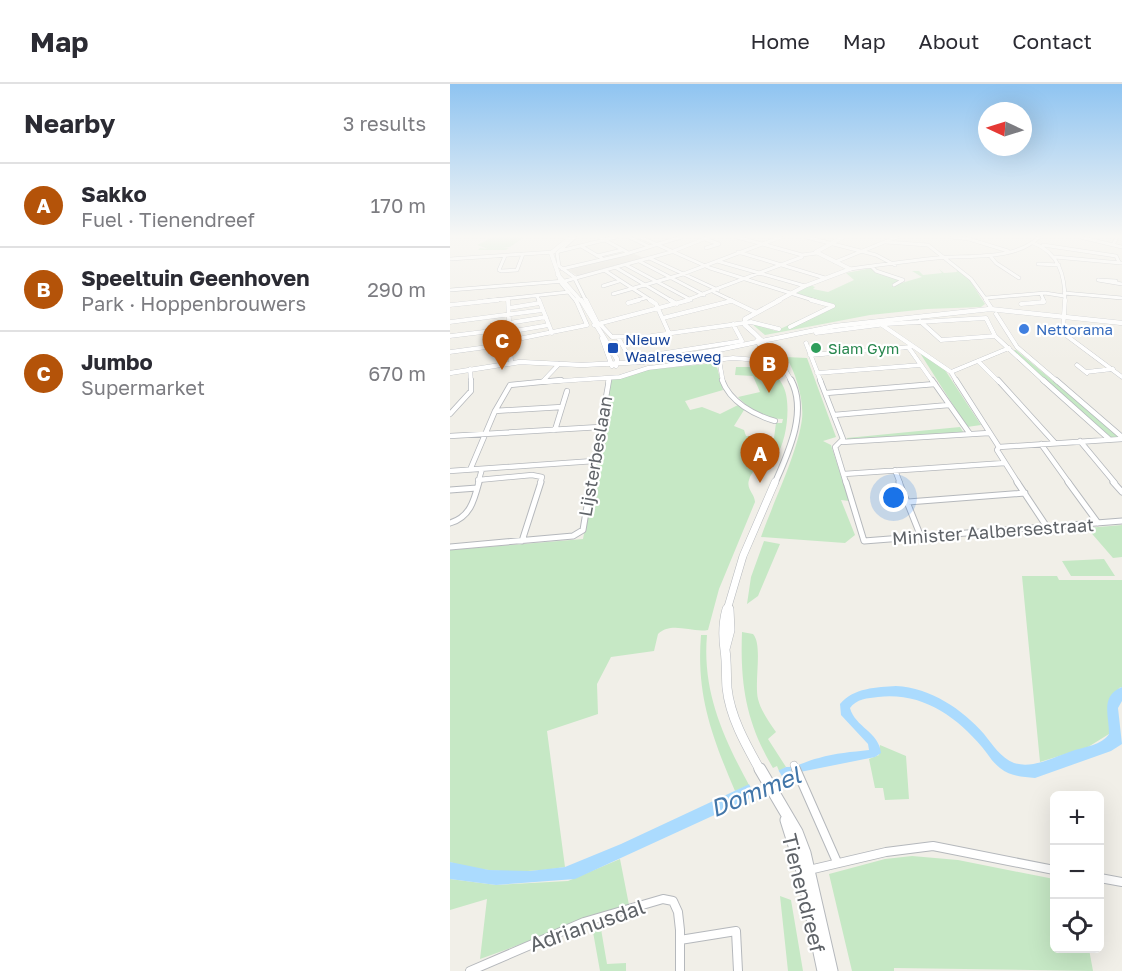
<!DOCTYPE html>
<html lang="en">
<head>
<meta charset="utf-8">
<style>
	:root { --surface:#fff; --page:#f2f2f3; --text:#2b2b33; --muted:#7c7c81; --line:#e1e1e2; --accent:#b45309 }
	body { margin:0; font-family:"Golos Text",sans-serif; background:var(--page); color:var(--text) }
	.controls { position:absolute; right:18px; bottom:18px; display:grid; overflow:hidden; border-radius:9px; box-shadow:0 6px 24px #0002 }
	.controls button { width:54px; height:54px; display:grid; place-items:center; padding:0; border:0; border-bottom:2px solid var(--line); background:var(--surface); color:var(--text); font:30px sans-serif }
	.compass { position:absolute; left:528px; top:18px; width:54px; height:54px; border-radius:50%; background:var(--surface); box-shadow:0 6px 24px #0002; rotate:274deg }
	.you { position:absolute; left:444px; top:414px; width:21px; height:21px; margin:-15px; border:4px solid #fff; border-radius:50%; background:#1a73e8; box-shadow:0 0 0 9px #1a73e833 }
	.badge { display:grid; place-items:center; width:39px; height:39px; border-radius:50%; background:var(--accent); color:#fff; font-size:20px; font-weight:700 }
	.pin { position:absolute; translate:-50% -50px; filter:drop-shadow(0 2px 3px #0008) }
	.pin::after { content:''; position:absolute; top:32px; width:21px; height:18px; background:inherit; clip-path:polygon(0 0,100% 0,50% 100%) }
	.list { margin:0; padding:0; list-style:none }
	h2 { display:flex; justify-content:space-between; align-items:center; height:78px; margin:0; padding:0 24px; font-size:26px }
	h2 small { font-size:20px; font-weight:400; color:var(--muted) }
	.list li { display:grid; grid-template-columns:39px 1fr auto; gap:18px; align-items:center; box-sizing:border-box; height:84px; padding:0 24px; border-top:2px solid var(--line) }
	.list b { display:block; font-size:22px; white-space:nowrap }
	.list p { margin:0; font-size:20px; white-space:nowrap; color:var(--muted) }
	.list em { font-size:20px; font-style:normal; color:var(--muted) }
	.icon { flex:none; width:33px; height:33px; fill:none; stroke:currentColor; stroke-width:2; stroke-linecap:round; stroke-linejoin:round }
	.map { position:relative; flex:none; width:672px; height:887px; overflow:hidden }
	header { display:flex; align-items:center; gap:36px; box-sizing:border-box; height:84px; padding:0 30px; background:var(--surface); border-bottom:2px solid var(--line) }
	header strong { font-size:28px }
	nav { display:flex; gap:33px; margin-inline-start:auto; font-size:21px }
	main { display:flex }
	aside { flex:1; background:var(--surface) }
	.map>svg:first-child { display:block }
	.education { fill:#e1ded6 }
	.green { fill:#c6e8c5 }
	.water { fill:#abdbfe }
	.pier { fill:#f1efe8 }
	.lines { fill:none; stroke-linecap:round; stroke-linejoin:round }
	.minor-far5-casing { stroke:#b5b8bc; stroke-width:4 }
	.minor-far4-casing { stroke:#b5b8bc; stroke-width:4.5 }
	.minor-far3-casing { stroke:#b5b8bc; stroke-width:6 }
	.minor-far2-casing { stroke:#b5b8bc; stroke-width:7 }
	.minor-far1-casing { stroke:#b5b8bc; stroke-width:8 }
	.minor-casing { stroke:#b5b8bc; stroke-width:10 }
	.tertiary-far5-casing { stroke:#b5b8bc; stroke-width:4.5 }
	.tertiary-far4-casing { stroke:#b5b8bc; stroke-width:5 }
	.tertiary-far3-casing { stroke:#b5b8bc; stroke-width:7 }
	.tertiary-far2-casing { stroke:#b5b8bc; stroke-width:8 }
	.tertiary-far1-casing { stroke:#b5b8bc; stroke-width:10 }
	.tertiary-casing { stroke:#b5b8bc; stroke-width:13 }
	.minor-far5 { stroke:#fff; stroke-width:3 }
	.minor-far4 { stroke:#fff; stroke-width:4 }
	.minor-far3 { stroke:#fff; stroke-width:4.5 }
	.minor-far2 { stroke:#fff; stroke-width:5 }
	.minor-far1 { stroke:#fff; stroke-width:7 }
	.minor { stroke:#fff; stroke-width:8 }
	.tertiary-far5 { stroke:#fff; stroke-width:4 }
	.tertiary-far4 { stroke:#fff; stroke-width:4.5 }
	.tertiary-far3 { stroke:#fff; stroke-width:5 }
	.tertiary-far2 { stroke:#fff; stroke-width:7 }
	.tertiary-far1 { stroke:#fff; stroke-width:9 }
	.tertiary { stroke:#fff; stroke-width:11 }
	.shop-dot { fill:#3f7fe0; stroke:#fff; stroke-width:2 }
	.transit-dot { fill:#1a4fb4; stroke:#fff; stroke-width:2 }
	.leisure-dot { fill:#2e9e5b; stroke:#fff; stroke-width:2 }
	.labels { text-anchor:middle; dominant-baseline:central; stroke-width:4.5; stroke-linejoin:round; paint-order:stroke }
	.far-shop-label { font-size:15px; fill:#366cbe; stroke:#fff; text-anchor:start }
	.far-transit-label { font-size:15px; fill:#164399; stroke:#fff; text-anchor:start }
	.far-leisure-label { font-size:15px; fill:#27864d; stroke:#fff; text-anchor:start }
	.street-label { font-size:18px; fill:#5f6368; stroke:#fff }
	.near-street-label { font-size:21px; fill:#5f6368; stroke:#fff }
	.near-water-label { font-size:24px; font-style:italic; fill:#4276a9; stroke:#fff }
</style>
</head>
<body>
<header>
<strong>Map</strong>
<nav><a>Home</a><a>Map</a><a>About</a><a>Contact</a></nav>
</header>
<main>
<aside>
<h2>Nearby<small>3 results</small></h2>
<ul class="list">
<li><span class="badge">A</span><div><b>Sakko</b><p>Fuel · Tienendreef</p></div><em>170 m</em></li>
<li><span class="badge">B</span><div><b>Speeltuin Geenhoven</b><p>Park · Hoppenbrouwers</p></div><em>290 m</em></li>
<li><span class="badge">C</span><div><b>Jumbo</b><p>Supermarket</p></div><em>670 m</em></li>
</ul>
</aside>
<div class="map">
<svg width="672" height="887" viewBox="0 0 672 887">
	<rect width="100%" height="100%" fill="#f1efe8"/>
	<!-- education -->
	<path class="education" d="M182 169 194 174 128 192 118 186Z"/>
	<!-- green -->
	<path class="green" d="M43 153H74L60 163H53L59 164 56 166H28L30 164 38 165 27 161Z
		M422 184 450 195 448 200 472 193 462 187H469L473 191 492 189 489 185 494 189 507 188 506 184 519 195 535 220 531 223 477 225 420 231 315 251 301 239 326 247 349 236 356 237 385 223 344 209 360 201 365 203 363 205 378 208 404 196 396 189Z
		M566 266 670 353 662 354 560 267Z
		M470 269 495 286 531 341 517 343Z
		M336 273 357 274 386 353 373 357 381 361 399 417 391 416 405 451 395 459 311 453C323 419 348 368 352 335 354 316 346 289 336 273Z
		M311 278H314C321 286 330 294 334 304 341 320 337 358 326 372 317 383 303 381 299 396 296 405 305 410 305 418L269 505 258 546C241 549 222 537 208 550L204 567 161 573 147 600 148 630 97 647 115 783C80 789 35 790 0 778V466L133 455 148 376 159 295 196 286 266 279 273 306 235 317 240 326 252 323 270 330 288 321 294 326 284 342 294 346 296 352 324 354 326 339H332L333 335C315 335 300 326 288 313L310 308 303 292 285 291 286 283H315Z
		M510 343 514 349 398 357 397 354Z
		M672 441V473L663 474 637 444Z
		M314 457 330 460 308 512 297 520 301 493Z
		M654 475 665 492H621L612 477Z
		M572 492H607L609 496H672V603L669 604 659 642V650L638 663 590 678Z
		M292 548 303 550C313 561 304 597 308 615 311 627 319 638 326 648L318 655 336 683 329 687 327 682 323 684C296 639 290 600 292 548Z
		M251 551H257C252 607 273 653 299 701L285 707C262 653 246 611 251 551Z
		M430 661 456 672 459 715 435 716 433 704H425L419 675 429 671Z
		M462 772 508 776 604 795V864L639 865 643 887 444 884V887H402L379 790 435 775Z
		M170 775 179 821 30 875 37 815 0 826V795L46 801 118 797Z
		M330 812 341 816 353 887H338Z
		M151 845 157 880 176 879V887H150L143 848Z"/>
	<!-- water -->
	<path class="water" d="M446 602C481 604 512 625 534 650 542 660 551 674 564 679 583 685 604 673 622 667 634 663 652 661 659 650 659 631 650 612 672 603V617L668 624 672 660 661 667 585 694C572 693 560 692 550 684 542 678 538 670 532 663 505 631 471 608 428 613 418 614 406 615 400 624 405 643 429 648 431 669L425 673 350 688 295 717 125 795 46 801 0 795V778L39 786 80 787 115 783 171 760 336 683C346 684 358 676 369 674 385 669 402 668 419 666L418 660 391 631 390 620C403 604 427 603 446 602Z"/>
	<!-- pier -->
	<path class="pier" d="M327 684 336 699 306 714 298 698Z"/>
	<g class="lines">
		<defs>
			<path id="minor-far5" d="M125 153 107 169 109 182 124 193 136 217
				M149 153 177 168
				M179 153 198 162
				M190 153 260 184 366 217
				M287 153 352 171 367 169
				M356 153 426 171 445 181
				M502 153 519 155 558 167
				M630 153 672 163
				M255 155 269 160 256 164
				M436 158 478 161 521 195 537 217
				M583 159C609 169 615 191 615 217
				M593 161 666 172 669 178
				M663 161 667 153
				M131 162 153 175
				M110 167 166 153
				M288 168 375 194
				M55 172 49 186 51 187 67 186 73 170
				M147 172 172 166
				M541 173 546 179 569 194
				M605 173 671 179
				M199 174 268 206
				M0 175 104 168
				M189 177 254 211
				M267 177 355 202
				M385 178 447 153
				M588 180 609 181
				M176 181 241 216
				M165 183 222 217
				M422 183 426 187 453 196 444 201
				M112 185 176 170 231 153
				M400 185C429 181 458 177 487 174 519 171 565 177 589 153
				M154 186 202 217
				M111 199 126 217
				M666 199V197L648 196 672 200
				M153 202 169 197
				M0 206 115 197 221 168 259 153
				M264 208 283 217
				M614 209 672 214
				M163 210 233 190 331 153
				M591 210 594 217
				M87 212 89 217
				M536 214 595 209 614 212
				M58 215V217
				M34 217 119 208
				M184 217 195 214
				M234 217 352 173V171"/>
			<path id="minor-far4" d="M58 216 61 277
				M89 216 102 249
				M136 216 148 240
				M200 216 206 220 219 249
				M220 216 227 220
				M280 216 305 228
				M361 216 383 222
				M536 216 542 225
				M615 216 613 245 617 252 672 293
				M178 219 189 216
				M571 220 594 218 593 216
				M0 221 48 216
				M59 224 90 219
				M546 230 567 263 608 298
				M213 234 281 217
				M470 237 491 256 545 252
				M0 238 93 226
				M59 239 96 233
				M150 240 162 253 201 252 301 238 329 245
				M144 241 239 216
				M432 241 501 288 507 298
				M340 243 383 222
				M58 248 99 241
				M366 249 436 240 536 234 545 252 595 298
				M0 252 58 245
				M168 253 179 273 183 274 292 257 283 240
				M58 257 137 241 126 216
				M356 259 371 298
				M459 264 483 298
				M0 268 59 260
				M360 271 461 263
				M269 276 273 298
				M528 277 549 298
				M627 281 637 289
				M20 285 21 298
				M501 288 559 264
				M636 288 663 285
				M367 289 471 281
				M93 297 109 280
				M95 298 170 293 198 284 283 274 308 276 320 273
				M158 298 159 294"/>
			<path id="minor-far3" d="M272 296C280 318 304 331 325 337
				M370 296 393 355 385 363 396 399
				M482 296 520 350
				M506 296 549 363 547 366 568 399
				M548 296 605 359
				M593 296 659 355
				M606 296 672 353
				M376 309 485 300
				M45 327 112 323
				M0 330 21 307V296
				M384 331 499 321
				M105 346 117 307
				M0 352 150 343
				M630 357 665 399
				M392 358 539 349
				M591 360 619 399
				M549 363 672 355
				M20 386 45 327 60 301 111 296
				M445 386 450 399
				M0 387 144 377
				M394 390 555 379
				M28 396 82 391 92 393 90 399
				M28 399 32 385
				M141 399 159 296"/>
			<path id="minor-far2" d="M396 398 414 457 672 437
				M449 398 471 453
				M567 398 597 443
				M618 398 648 439
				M663 398 672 408
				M0 406 27 404
				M458 418 575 409
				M0 439C20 433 24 417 29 398
				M72 457 91 398
				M0 463 123 452 133 446 141 398"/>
			<path id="minor-far1" d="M344 681 346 686"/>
			<path id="minor" d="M346 685 387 778
				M359 786 436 768 483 762 604 786
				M650 794 672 798
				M230 856 286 847 288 887
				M20 887 134 838 213 815 223 817 228 828 230 846V887"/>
			<path id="tertiary-far5" d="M393 153 366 168 400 185
				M108 191 131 217
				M110 195 101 169 121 153
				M327 217 355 202 400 185"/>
			<path id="tertiary-far4" d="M131 216 167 275 166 282
				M330 216 295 235V241C314 257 330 276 342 298
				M152 254 162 282
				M307 257 333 287
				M0 289 70 278 132 281 192 278 268 266 385 242 540 225 672 239"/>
			<path id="tertiary-far3" d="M325 399C338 369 358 328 341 296"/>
			<path id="tertiary-far2" d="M279 524V526
				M277 526 293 472 325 398"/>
			<path id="tertiary-far1" d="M277 525C273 539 273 552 275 566 277 579 276 592 277 604 280 633 296 661 310 686
				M275 565 280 546 279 525"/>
			<path id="tertiary" d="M310 685 347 748 355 769 382 887
				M336 736 352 787 373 887"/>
		</defs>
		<!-- minor-far5 casing -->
		<use href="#minor-far5" class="minor-far5-casing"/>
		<!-- minor-far4 casing -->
		<use href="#minor-far4" class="minor-far4-casing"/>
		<!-- minor-far3 casing -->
		<use href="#minor-far3" class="minor-far3-casing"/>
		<!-- minor-far2 casing -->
		<use href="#minor-far2" class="minor-far2-casing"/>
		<!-- minor-far1 casing -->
		<use href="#minor-far1" class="minor-far1-casing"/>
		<!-- minor casing -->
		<use href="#minor" class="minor-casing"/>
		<!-- tertiary-far5 casing -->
		<use href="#tertiary-far5" class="tertiary-far5-casing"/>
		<!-- tertiary-far4 casing -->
		<use href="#tertiary-far4" class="tertiary-far4-casing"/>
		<!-- tertiary-far3 casing -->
		<use href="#tertiary-far3" class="tertiary-far3-casing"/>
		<!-- tertiary-far2 casing -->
		<use href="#tertiary-far2" class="tertiary-far2-casing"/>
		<!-- tertiary-far1 casing -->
		<use href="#tertiary-far1" class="tertiary-far1-casing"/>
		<!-- tertiary casing -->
		<use href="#tertiary" class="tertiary-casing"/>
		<!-- minor-far5 -->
		<use href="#minor-far5" class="minor-far5"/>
		<!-- minor-far4 -->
		<use href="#minor-far4" class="minor-far4"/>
		<!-- minor-far3 -->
		<use href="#minor-far3" class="minor-far3"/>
		<!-- minor-far2 -->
		<use href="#minor-far2" class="minor-far2"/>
		<!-- minor-far1 -->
		<use href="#minor-far1" class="minor-far1"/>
		<!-- minor -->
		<use href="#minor" class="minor"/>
		<!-- tertiary-far5 -->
		<use href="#tertiary-far5" class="tertiary-far5"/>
		<!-- tertiary-far4 -->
		<use href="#tertiary-far4" class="tertiary-far4"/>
		<!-- tertiary-far3 -->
		<use href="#tertiary-far3" class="tertiary-far3"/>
		<!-- tertiary-far2 -->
		<use href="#tertiary-far2" class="tertiary-far2"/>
		<!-- tertiary-far1 -->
		<use href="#tertiary-far1" class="tertiary-far1"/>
		<!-- tertiary -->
		<use href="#tertiary" class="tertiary"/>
	</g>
	<!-- sky -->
	<linearGradient id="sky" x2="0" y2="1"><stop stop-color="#8fc4f1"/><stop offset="0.55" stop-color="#f9f8f5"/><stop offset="1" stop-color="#f9f8f5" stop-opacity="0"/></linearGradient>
	<rect width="672" height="277" fill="url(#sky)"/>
	<!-- markers -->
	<circle class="shop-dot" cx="574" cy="245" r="6"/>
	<rect class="transit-dot" x="157" y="258" width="12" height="12" rx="3"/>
	<circle class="leisure-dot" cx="366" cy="264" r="6"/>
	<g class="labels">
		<!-- far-shop labels -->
		<g class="far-shop-label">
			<text x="586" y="245">Nettorama</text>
		</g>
		<!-- far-transit labels -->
		<g class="far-transit-label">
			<text x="175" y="255">Nieuw<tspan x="175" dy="17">Waalreseweg</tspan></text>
		</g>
		<!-- far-leisure labels -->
		<g class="far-leisure-label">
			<text x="378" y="264">Siam Gym</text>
		</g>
		<!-- street labels -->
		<g class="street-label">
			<text transform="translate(145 372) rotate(-80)">Lijsterbeslaan</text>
			<text transform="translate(543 447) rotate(-4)">Minister Aalbersestraat</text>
		</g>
		<!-- near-street labels -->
		<g class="near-street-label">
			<text transform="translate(354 809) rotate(76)">Tienendreef</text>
			<text transform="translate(137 841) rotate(-19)">Adrianusdal</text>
		</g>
		<!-- near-water labels -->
		<g class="near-water-label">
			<text transform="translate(305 707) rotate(-22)">Dommel</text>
		</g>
	</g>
</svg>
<div class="controls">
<button>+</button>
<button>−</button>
<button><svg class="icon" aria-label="locate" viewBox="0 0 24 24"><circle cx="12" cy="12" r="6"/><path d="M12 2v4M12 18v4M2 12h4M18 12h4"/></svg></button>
</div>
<svg class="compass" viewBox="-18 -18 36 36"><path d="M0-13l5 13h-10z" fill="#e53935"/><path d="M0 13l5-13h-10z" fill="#7c7c81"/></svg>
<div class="you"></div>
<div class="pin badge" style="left:310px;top:399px">A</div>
<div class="pin badge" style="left:319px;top:309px">B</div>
<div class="pin badge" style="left:52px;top:286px">C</div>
</div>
</main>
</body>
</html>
